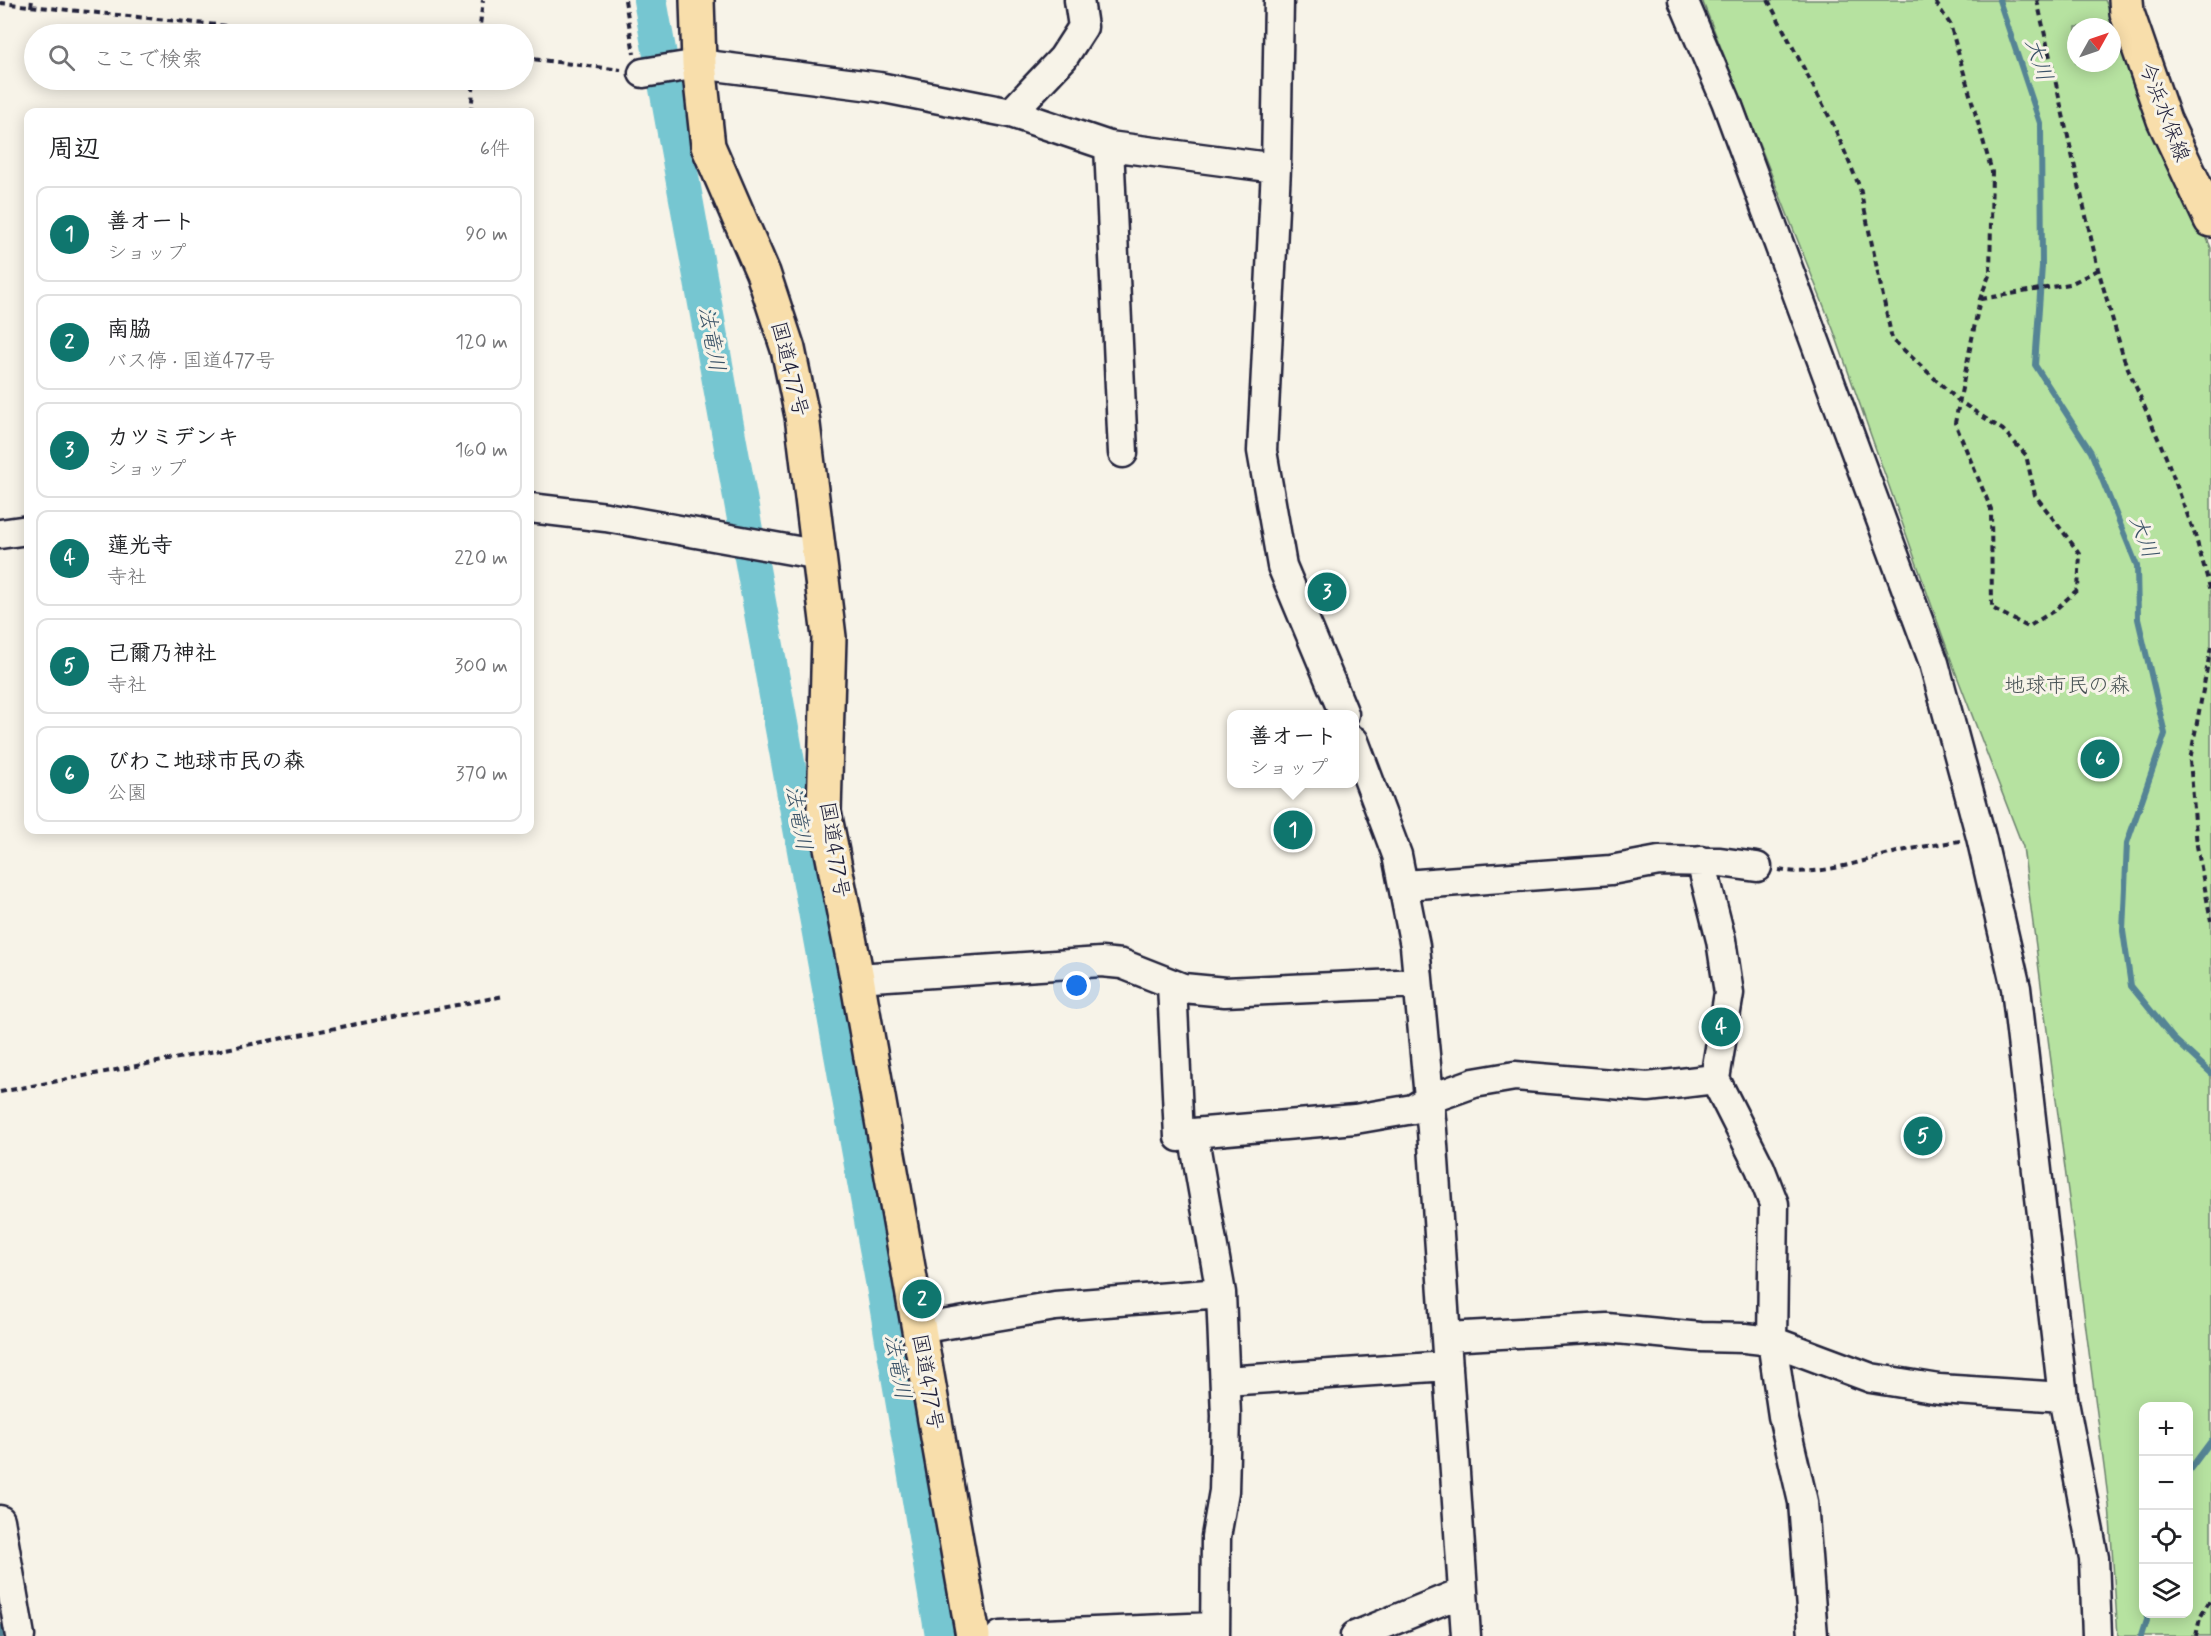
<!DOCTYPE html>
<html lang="ja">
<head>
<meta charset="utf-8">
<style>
	:root { --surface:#fff; --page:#f2f2f2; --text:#202124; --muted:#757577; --line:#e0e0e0; --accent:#0f766e }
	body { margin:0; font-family:Mynerve,"Klee One",sans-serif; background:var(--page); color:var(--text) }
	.controls { position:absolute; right:18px; bottom:18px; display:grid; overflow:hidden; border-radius:12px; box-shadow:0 3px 15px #0003 }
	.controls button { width:54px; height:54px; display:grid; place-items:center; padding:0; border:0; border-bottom:2px solid var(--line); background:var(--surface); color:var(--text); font:30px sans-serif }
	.compass { position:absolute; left:2067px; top:18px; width:54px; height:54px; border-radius:50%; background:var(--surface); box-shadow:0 3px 15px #0003; rotate:50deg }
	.you { position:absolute; left:1077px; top:986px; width:21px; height:21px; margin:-15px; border:4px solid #fff; border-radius:50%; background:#1a73e8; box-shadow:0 0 0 9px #1a73e833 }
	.badge { display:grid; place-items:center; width:39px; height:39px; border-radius:50%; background:var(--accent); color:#fff; font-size:20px; font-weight:700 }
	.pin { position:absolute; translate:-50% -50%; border:3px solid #fff; box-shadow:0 2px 6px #0006 }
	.popup { position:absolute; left:1227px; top:710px; width:132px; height:78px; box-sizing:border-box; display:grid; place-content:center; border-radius:12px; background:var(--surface); filter:drop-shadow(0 2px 4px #0005); font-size:20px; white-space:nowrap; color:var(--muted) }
	.popup b { font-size:22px; color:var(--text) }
	.popup::after { content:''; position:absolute; left:50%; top:100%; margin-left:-12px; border:12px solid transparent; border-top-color:var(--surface) }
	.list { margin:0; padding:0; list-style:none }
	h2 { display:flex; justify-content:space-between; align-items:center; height:78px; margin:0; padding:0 24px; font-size:26px }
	h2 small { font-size:20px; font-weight:400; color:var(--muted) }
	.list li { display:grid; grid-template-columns:39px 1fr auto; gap:18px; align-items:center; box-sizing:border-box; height:96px; margin:0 12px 12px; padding:0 12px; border:2px solid var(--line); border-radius:12px }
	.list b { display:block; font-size:22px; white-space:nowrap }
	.list p { margin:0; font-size:20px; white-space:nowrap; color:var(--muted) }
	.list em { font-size:20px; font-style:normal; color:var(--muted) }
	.icon { flex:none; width:33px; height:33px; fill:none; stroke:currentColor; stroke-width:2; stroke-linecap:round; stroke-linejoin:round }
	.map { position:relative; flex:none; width:2211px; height:1636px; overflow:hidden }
	.search { position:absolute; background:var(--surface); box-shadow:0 3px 15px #0003; left:24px; top:24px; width:510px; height:66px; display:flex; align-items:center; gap:15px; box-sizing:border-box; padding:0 21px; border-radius:33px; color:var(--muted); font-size:22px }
	.panel { position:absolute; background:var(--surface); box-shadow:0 3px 15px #0003; left:24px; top:108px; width:510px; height:726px; border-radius:12px }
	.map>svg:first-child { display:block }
	.green { fill:#b6e2a0; stroke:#6c826e; stroke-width:1.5; fill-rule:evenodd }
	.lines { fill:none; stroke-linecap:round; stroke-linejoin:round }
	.stream { stroke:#548495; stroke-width:6 }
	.river { stroke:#76c6d1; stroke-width:34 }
	.minor-casing { stroke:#22223b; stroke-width:33 }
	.major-casing { stroke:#22223b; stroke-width:38 }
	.highway-casing { stroke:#22223b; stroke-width:38 }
	.path { stroke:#22223b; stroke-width:4; stroke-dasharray:6 4.5; stroke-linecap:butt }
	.minor { stroke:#f7f3e8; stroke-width:28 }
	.major { stroke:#f8deab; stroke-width:33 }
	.highway { stroke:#f8deab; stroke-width:33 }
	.labels { text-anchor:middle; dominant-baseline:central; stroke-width:6; stroke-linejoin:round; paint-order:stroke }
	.street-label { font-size:21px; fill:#22223b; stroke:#f7f3e8 }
	.park-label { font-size:21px; fill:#475254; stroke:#f7f3e8 }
	.water-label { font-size:22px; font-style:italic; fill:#3b5368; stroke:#f7f3e8 }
</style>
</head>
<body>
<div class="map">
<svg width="2211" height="1636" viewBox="0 0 2211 1636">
	<rect width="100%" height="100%" fill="#f7f3e8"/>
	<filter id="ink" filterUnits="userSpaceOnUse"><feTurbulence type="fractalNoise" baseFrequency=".0167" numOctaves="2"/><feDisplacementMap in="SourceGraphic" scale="12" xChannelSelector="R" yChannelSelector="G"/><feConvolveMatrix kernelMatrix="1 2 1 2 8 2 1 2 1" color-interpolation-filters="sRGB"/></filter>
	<g filter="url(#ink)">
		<!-- green -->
		<path class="green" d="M1702 0H2105L2211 248V1636H2118L2109 1505 2023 847 1955 671 1833 329ZM2076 27H2112V63H2076ZM2144 1406H2188V1614H2144Z"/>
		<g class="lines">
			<!-- stream -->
			<path class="stream" d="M1999 0 2041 126 2042 266 2035 365 2091 452 2137 566 2138 619 2165 734 2127 843 2123 931 2131 986 2173 1038 2211 1073
				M2188 1472 2211 1441
				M0 1627 1 1636
				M2141 1636 2148 1614"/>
			<!-- river -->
			<path class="river" d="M650 0 882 1281 942 1636"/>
			<defs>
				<path id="minor" d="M1279 0 1276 168 1262 451 1282 566 1344 714
					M1683 0 1726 101 1934 663 1981 837 2016 988 2063 1397 2094 1558 2097 1636
					M643 73 699 64 879 87 1011 113 1109 146 1276 168
					M1011 113 1063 58 1083 27 1079 0
					M1109 146 1123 453
					M530 508 606 517 820 555
					M0 534 28 530
					M1354 741 1397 855 1415 946 1432 1130 1466 1636
					M1701 861 1721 940 1729 993 1715 1079 1760 1168 1774 1204 1772 1341 1783 1416 1803 1502 1813 1636
					M1404 885 1611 870 1659 861 1720 862 1757 867
					M857 978 1101 962 1122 964 1183 988 1225 992 1418 983
					M1172 984 1179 1137 1193 1133 1355 1119 1413 1109 1429 1099 1474 1083 1515 1076 1648 1087 1715 1079
					M1193 1133 1221 1293
					M918 1329 1055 1306 1221 1293 1226 1416 1224 1491 1216 1537 1215 1636
					M1447 1337 1607 1328 1700 1337 1745 1338 1772 1341 1871 1378 1939 1389 2063 1397
					M1225 1381 1448 1366
					M0 1520 20 1636
					M1000 1636 1213 1627
					M1355 1636 1463 1592"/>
				<path id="major" d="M2126 0 2127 13 2164 120 2211 220"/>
				<path id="highway" d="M697 0 699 64 708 146 763 273 788 349 802 416 829 637 824 812 857 978 973 1636"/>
			</defs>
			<!-- minor casing -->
			<use href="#minor" class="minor-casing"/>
			<!-- major casing -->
			<use href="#major" class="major-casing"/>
			<!-- highway casing -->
			<use href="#highway" class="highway-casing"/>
			<!-- path -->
			<path class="path" d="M625 0 634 54
				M1768 0 1833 124 1860 188 1892 339 1959 401 2003 430 2026 455 2035 495 2080 554 2078 589 2055 610 2028 627 1992 608 1991 509 1955 423 1980 299 1990 273 1992 172 1950 24 1934 0
				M2037 0 2098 269 2124 359 2166 457 2195 535 2211 591
				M0 3 305 34
				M31 7 32 0
				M479 34 483 0
				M524 58 621 70
				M471 112 474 80
				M1981 299 2070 284 2098 270
				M2211 647 2190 760 2197 846 2211 921
				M1779 870C1820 877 1860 861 1901 851 1920 847 1940 844 1960 841
				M0 1092 504 996
				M2196 1636 2200 1618 2211 1598"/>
			<!-- minor -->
			<use href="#minor" class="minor"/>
			<!-- major -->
			<use href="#major" class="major"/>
			<!-- highway -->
			<use href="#highway" class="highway"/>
		</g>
	</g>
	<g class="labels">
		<!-- street labels -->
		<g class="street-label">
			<text transform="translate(2164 112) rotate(69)">今浜水保線</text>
			<text transform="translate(789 369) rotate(76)">国道477号</text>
			<text transform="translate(834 850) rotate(81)">国道477号</text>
			<text transform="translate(927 1382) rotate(80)">国道477号</text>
		</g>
		<!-- park labels -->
		<g class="park-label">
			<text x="2067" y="686">地球市民の森</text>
		</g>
		<!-- water labels -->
		<g class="water-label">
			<text transform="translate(2038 60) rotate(72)">大川</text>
			<text transform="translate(711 339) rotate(80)">法竜川</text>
			<text transform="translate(2143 537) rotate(70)">大川</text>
			<text transform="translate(798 818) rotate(80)">法竜川</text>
			<text transform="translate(897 1367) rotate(80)">法竜川</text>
		</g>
	</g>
</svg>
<div class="controls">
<button>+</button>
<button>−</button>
<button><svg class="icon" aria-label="locate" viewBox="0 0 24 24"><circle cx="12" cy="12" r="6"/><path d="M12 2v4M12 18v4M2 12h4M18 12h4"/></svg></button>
<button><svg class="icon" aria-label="layers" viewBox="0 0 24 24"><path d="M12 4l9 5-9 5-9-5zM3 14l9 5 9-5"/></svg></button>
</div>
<svg class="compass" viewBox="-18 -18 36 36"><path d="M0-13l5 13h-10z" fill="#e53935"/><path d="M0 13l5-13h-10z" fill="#757577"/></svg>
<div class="you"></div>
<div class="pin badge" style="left:1293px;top:830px">1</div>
<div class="popup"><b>善オート</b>ショップ</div>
<div class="pin badge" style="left:922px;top:1299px">2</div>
<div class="pin badge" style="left:1327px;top:592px">3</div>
<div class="pin badge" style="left:1721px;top:1027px">4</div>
<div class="pin badge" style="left:1923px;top:1136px">5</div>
<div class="pin badge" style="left:2100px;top:759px">6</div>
<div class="search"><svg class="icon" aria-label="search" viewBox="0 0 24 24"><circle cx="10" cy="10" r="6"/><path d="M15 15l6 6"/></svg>ここで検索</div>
<section class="panel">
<h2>周辺<small>6件</small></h2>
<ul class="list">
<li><span class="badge">1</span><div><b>善オート</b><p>ショップ</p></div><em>90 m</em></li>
<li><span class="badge">2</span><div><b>南脇</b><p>バス停 · 国道477号</p></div><em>120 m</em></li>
<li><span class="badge">3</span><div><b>カツミデンキ</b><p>ショップ</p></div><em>160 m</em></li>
<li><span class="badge">4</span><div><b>蓮光寺</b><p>寺社</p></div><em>220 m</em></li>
<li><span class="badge">5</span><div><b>己爾乃神社</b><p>寺社</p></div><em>300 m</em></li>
<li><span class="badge">6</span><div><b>びわこ地球市民の森</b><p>公園</p></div><em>370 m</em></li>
</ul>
</section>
</div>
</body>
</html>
